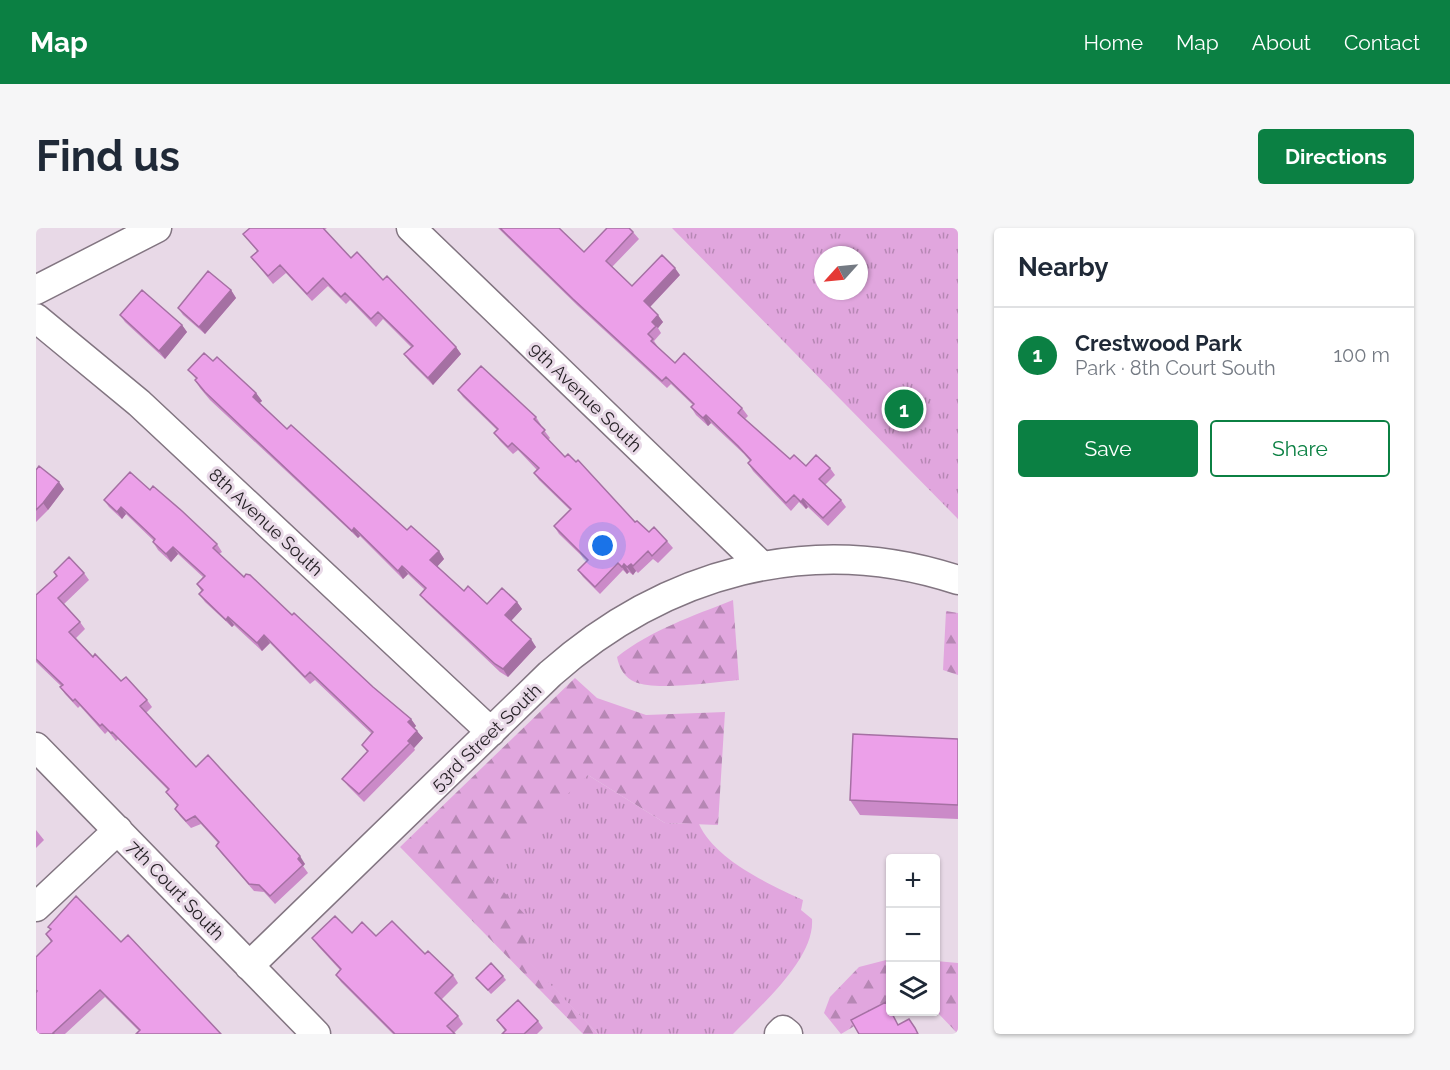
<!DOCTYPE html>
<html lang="en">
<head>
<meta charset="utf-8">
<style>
	:root { --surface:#fff; --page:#f6f6f7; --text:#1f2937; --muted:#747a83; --line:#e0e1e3; --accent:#0b8043 }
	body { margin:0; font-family:Raleway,sans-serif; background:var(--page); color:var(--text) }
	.controls { position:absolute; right:18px; bottom:18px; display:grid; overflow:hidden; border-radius:6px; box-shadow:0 2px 4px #0004 }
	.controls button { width:54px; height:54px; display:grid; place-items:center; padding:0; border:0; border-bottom:2px solid var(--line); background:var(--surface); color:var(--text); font:30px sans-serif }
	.compass { position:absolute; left:778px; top:18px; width:54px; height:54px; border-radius:50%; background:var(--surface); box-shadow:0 2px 4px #0004; rotate:243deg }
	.you { position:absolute; left:567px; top:318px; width:21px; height:21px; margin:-15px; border:4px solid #fff; border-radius:50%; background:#1a73e8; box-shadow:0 0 0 9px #1a73e833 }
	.badge { display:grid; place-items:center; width:39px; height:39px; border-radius:50%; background:var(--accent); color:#fff; font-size:20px; font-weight:700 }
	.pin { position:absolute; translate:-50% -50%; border:3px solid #fff; box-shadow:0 2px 6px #0006 }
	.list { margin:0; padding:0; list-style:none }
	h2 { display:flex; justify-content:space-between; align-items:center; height:78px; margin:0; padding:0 24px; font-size:26px }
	h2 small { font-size:20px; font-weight:400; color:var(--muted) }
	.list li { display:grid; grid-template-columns:39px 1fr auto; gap:18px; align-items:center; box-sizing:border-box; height:96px; padding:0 24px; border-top:2px solid var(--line) }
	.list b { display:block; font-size:22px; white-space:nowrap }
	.list p { margin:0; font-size:20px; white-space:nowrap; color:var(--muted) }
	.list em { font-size:20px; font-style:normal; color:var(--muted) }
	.actions { display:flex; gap:12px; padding:18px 24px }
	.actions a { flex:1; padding:14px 0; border:2px solid var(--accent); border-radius:6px; text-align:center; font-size:21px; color:var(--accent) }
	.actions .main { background:var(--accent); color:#fff }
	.icon { flex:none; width:33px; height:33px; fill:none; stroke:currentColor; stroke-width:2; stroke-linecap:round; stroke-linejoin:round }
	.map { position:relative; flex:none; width:922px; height:806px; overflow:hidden; border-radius:6px }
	header { display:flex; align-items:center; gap:36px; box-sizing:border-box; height:84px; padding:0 30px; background:var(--accent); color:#fff }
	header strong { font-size:28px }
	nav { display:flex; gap:33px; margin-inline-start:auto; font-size:21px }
	.intro { display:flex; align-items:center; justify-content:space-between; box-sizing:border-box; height:144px; padding:0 36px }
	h1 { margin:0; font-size:42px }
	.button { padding:15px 27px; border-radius:6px; background:var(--accent); color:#fff; font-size:21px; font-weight:700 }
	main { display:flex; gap:36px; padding:0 36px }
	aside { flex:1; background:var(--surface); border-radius:6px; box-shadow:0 2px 4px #0004 }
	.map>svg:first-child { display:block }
	.forest { fill:url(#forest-firs) }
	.park { fill:url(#park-tufts); fill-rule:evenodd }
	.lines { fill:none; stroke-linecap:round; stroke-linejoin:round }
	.minor-casing { stroke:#827581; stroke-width:31 }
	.minor { stroke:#fff; stroke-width:28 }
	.wall { fill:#cb8ac8 }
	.shaded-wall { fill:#a570a3 }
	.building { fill:#eca0e9; stroke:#a570a3; stroke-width:1.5 }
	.labels { text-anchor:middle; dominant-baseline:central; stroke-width:6; stroke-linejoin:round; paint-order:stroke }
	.street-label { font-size:18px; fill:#262126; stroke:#e8d9e7 }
</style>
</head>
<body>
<header>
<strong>Map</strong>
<nav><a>Home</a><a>Map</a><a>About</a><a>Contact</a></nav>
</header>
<div class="intro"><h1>Find us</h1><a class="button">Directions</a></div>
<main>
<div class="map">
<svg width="922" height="806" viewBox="0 0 922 806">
	<defs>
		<pattern id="forest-firs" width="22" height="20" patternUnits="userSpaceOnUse" patternTransform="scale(1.5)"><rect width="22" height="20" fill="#e1a6de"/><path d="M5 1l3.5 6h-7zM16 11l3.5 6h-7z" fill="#b687b4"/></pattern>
		<pattern id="park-tufts" width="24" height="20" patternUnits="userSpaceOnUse" patternTransform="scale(1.5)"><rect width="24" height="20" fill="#e1a6de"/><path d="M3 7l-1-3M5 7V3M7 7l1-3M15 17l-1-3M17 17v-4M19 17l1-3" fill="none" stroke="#b687b4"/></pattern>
	</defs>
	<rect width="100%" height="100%" fill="#e8d9e7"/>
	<!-- forest -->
	<path class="forest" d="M697 372 703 452C679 454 619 463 599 454 589 450 583 440 581 429 615 402 657 388 697 372Z
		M910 383 922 385V447L907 442Z
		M539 450 561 470 610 487 689 484 682 597 629 595 552 547 488 728 562 806H547L364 619Z
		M854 731V777L805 806 788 785 794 769 823 739Z
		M900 733 922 735V806L900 783Z"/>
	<!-- park -->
	<path class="park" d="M636 0H922V291ZM787 27H823V63H787Z
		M552 547 629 595 663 596C678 631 734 657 767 672L765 682 776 691C779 731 723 779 697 806H562L487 728 497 695 449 644Z"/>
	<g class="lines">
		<defs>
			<path id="minor" d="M375 0 725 337
				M0 62 121 0
				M0 90 103 175 455 504
				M0 519 280 806
				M0 679 82 602
				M213 738 514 446C628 345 774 303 922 352
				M743 806 747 802 752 806"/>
		</defs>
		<!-- minor casing -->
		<use href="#minor" class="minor-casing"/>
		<!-- minor -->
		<use href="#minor" class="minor"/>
	</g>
	<!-- wall -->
	<path class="wall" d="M214 0H291L288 2 315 30 347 52 420 119 425 126 397 157 374 134 368 126 375 119 347 91 340 99 314 72 310 76 292 58 276 73 250 45 237 56 215 29 221 23 207 6Z
		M462 0H523L548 24 597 4 603 11 576 39 596 58 644 47 614 79 627 94 622 100 625 105 618 113 622 119V120L639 135 706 180 712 188 709 191 754 231 770 238 794 240 799 247 789 257 805 272 810 279 792 298 772 279 770 281 763 274 755 283 717 243 712 235 714 233 708 226 675 195 672 198 660 187 655 179 657 177 635 156 631 160 542 78Z
		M195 62 200 70 169 106 147 87 142 80Z
		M84 87 146 97 151 104 129 131 89 94Z
		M177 133 220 165 226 173 224 175 251 201 371 302 403 323 408 331 401 338 428 363 451 376 481 374 486 381 475 393 500 419 472 449 464 444 390 374 384 367 389 362 372 346 367 351 324 308 322 310 174 172 164 160 159 152 160 151 152 142Z
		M422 162 500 189 505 197H504L514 210 512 212 529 229 599 294 613 304 631 313 637 320 622 335 617 331 602 345 600 343 597 347 593 344 591 346 587 342 564 366 547 349 542 342 551 333 523 306 518 298 534 282 503 252 498 245 501 242 482 222 477 226 464 213 458 205 461 202 427 169Z
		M0 242 28 261 12 282 0 294Z
		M114 262 181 316 186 324 183 326 208 349 256 387 337 459 375 491 380 498 378 500 387 510 378 520 379 522 328 574 312 558 306 551 331 524 326 517 336 506 279 452 274 456 234 415 226 423 198 397 196 399 169 374 163 366 166 364 161 356 167 349 142 326 135 334 122 322 117 314 118 313 90 286 86 291 73 279 68 272Z
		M18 344 48 345 53 352 28 376 44 394 49 401 40 410 57 429 85 453 111 472 116 479 110 485 160 539 269 636 267 638 272 645 239 676 228 664 218 663 185 625 180 618 182 615 165 596 155 600 144 588 139 581 141 578 130 564 132 562 82 511 80 513 72 503 69 506 44 478 42 480 29 466 24 459 25 458 0 434V367L20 348Z
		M922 511V591L824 587 814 572Z
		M0 602 8 612 0 620Z
		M12 699 85 714 185 806 103 803 69 769 29 806H0V729L15 714 10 706 15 702Z
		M316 705 340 708 389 726 417 747 422 755 405 772 422 788 427 796 418 805 419 806H357L305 754 300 747 304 742 282 718 276 710Z
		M467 748 470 752 455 766 440 750Z
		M461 792 502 793 507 800 501 806H466L469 803Z"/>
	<!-- shaded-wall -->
	<path class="shaded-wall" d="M639 40 644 47 613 80 608 73Z
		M195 62 200 70 169 106 163 99Z
		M622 87 627 94 622 100 616 94Z
		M146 97 151 104 129 131 123 123Z
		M420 119 425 126 397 157 392 150Z
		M220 165 226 173 222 176 217 169Z
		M670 187 675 195 672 198 667 190Z
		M23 254 28 261 12 282 7 275Z
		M767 271 772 279 770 281 765 274Z
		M85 279 90 286 86 291 81 284Z
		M318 300 324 308 322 310 316 303Z
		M137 319 142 326 135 334 130 326Z
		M403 323 408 331 400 340 394 332Z
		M588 336 593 344 591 346 586 339Z
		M595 336 600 343 597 347 591 339Z
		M366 338 372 346 367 351 362 343Z
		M481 374 486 381 474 394 469 387Z
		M192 389 198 397 196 399 190 392Z
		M228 407 234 415 226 423 221 415Z
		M495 411 500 419 472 449 467 441Z
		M375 491 380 498 377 501 372 494Z
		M381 503 387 510 378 520 372 513Z
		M264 628 269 636 267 638 262 631Z"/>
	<!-- building -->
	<path class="building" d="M214 0H287L315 30 321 24 347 52 351 48 420 119 392 150 368 126 377 118 342 84 335 91 309 65 305 69 287 50 271 66 244 37 232 48 215 29 222 23 207 6Z
		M464 0H523L548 24 571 0H593L597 4 570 33 596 58 626 27 639 40 608 73 622 87 616 94 620 98 612 106 617 111 615 113 639 135 648 125 706 180 702 185 754 231 758 227 770 238 780 227 794 240 783 251 805 272 787 290 767 271 765 274 758 267 750 275 712 235 715 232 702 218 670 187 667 190 655 179 658 176 630 149 626 153 537 71Z
		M172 43 195 62 163 99 142 80Z
		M106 62 146 97 123 123 84 87Z
		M168 125 177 133 181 129 220 165 217 169 251 201 255 197 371 302 375 298 403 323 394 332 428 363 432 358 451 376 466 360 481 374 469 387 495 411 467 441 459 436 384 367 390 360 366 338 362 343 318 300 316 303 169 164 159 152 161 150 152 142Z
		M445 138 500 189 498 191 509 202 506 205 529 229 532 226 540 234 542 232 599 294 601 293 613 304 618 299 631 313 616 328 612 323 597 338 595 336 591 339 588 336 586 339 582 335 559 359 542 342 552 332 518 298 535 281 498 245 503 240 476 215 472 219 458 205 462 201 422 162Z
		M3 238 23 254 7 275 0 282V242Z
		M94 244 114 262 117 258 146 283 181 316 177 320 208 349 210 346 214 347 256 387 258 385 337 459 375 491 372 494 381 503 372 513 374 515 323 566 306 551 332 523 326 517 337 504 274 444 269 449 228 407 221 415 192 389 190 392 163 366 167 362 161 356 169 348 137 319 130 326 117 314 119 311 85 279 81 284 68 272Z
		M33 329 48 345 22 370 44 394 33 404 57 429 59 426 85 453 90 449 111 472 104 478 160 539 172 527 264 628 262 631 267 637 234 668 223 657 213 656 180 618 183 614 159 588 150 593 139 581 142 577 130 564 133 561 76 504 75 505 66 496 64 498 39 471 37 473 24 459 27 457 0 431V367L21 348 18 344Z
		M817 506 922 511V577L814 572Z
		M40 668 85 714 92 707 185 806H100L104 802 64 762 17 805 18 806H0V765L1 763 0 762V729L16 713 10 706 15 701 12 699Z
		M299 688 316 705 326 694 340 708 356 693 389 726 392 723 417 747 399 765 422 788 411 798 419 806H359L300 747 305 741 276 710Z
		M455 735 467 748 452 762 440 750Z
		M482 772 502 793 488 806H466L470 802 461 792Z
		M850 774 862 797 873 791 879 800 882 806H823L815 792Z"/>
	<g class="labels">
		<!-- street labels -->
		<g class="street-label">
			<text transform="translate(550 169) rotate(44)">9th Avenue South</text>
			<text transform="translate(230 294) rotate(43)">8th Avenue South</text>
			<text transform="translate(450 509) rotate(-44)">53rd Street South</text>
			<text transform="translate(140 662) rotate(46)">7th Court South</text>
		</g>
	</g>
</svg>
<div class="controls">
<button>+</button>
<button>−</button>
<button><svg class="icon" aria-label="layers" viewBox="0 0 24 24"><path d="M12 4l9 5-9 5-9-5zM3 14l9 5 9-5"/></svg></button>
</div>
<svg class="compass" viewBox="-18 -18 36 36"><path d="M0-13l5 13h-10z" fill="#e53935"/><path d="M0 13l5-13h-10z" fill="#747a83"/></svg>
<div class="you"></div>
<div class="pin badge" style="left:868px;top:181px">1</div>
</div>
<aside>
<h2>Nearby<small></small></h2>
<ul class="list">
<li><span class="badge">1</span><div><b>Crestwood Park</b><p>Park · 8th Court South</p></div><em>100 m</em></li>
</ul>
<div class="actions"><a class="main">Save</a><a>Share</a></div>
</aside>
</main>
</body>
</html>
